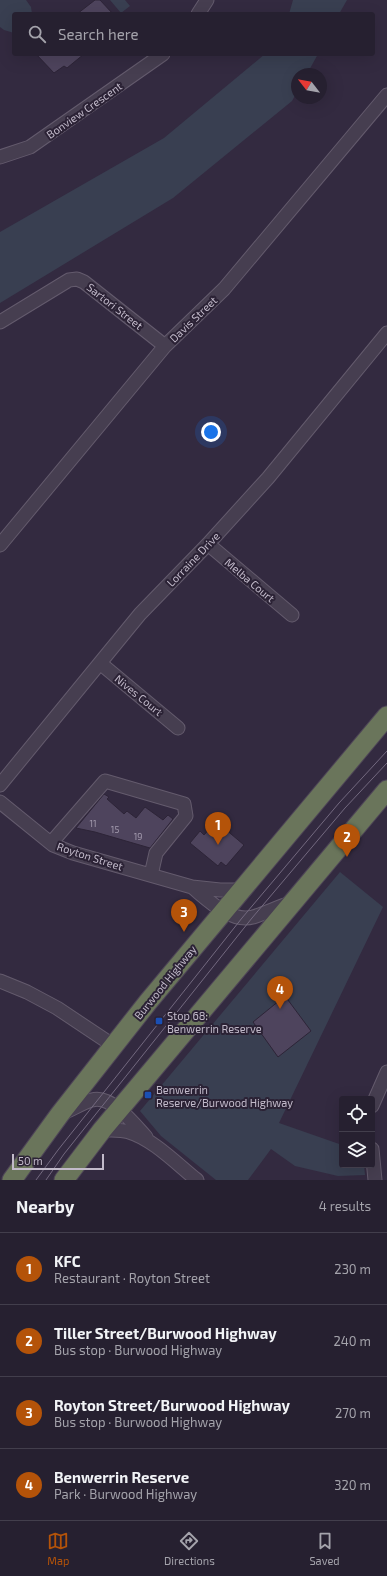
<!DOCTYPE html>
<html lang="en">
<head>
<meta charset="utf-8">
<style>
	:root { --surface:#262030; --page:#322d3c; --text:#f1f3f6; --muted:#a4a3ab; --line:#423e4c; --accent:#b45309 }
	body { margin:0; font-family:"Exo 2",sans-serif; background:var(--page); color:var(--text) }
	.controls { position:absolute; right:12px; bottom:12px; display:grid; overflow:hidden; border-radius:4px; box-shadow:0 4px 16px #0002 }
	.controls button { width:36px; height:36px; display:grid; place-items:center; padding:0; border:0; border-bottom:1px solid var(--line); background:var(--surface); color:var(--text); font:20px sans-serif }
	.compass { position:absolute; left:291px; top:68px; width:36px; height:36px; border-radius:50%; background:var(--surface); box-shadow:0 4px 16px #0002; rotate:301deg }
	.scale { position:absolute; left:12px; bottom:10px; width:92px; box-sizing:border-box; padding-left:4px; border:2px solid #c2baca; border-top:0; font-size:11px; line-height:14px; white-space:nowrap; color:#c2baca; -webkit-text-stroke:3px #2b2235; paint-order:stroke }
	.you { position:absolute; left:211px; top:432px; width:14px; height:14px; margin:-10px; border:3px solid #fff; border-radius:50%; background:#1a73e8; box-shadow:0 0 0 6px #1a73e833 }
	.badge { display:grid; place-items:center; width:26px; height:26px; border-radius:50%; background:var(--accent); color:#fff; font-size:13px; font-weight:700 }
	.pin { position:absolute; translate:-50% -33px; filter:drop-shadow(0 1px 2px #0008) }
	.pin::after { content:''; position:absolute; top:21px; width:14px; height:12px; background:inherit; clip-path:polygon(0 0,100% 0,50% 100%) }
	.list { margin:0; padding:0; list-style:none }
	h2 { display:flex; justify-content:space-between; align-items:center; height:52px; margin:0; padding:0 16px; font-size:17px }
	h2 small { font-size:13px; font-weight:400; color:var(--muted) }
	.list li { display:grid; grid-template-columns:26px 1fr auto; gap:12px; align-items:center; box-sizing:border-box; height:72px; padding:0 16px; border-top:1px solid var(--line) }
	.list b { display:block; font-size:15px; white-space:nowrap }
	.list p { margin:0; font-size:13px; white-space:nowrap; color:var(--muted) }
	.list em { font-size:13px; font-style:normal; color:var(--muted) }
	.icon { flex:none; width:22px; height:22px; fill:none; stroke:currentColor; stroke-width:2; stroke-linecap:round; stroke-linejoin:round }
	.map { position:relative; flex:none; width:387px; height:1180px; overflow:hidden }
	.search { position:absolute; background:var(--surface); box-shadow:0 4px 16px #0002; left:12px; right:12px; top:12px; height:44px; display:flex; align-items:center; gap:10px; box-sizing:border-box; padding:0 14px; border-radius:4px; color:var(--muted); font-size:15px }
	.sheet { height:340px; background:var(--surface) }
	nav { display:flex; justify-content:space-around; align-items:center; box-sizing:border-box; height:56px; border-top:1px solid var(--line); background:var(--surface); font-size:11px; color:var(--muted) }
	nav a { display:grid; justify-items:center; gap:2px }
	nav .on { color:var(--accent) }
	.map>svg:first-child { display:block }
	.green { fill:#393f51 }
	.building { fill:#4e445d; stroke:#2d2437 }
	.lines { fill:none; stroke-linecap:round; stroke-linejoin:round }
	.minor-casing { stroke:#645b6d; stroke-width:15 }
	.highway-casing { stroke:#4e4557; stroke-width:21 }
	.minor { stroke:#463e50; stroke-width:13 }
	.highway { stroke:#6a755b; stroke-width:19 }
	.tram { stroke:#73697f; stroke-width:1 }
	.transit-dot { fill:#1a4fb4; stroke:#2b2235; stroke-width:1.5 }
	.labels { text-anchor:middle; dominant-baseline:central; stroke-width:4; stroke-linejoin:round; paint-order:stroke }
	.number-label { font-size:9px; fill:#a59caf }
	.street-label { font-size:11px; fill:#c2baca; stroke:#2b2235 }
	.poi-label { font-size:11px; fill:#c2baca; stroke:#2b2235; text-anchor:start }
</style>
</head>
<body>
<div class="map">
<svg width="387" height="1180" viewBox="0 0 387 1180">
	<rect width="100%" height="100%" fill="#332a40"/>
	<!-- green -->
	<path class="green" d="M0 0H26L31 7 32 14H14V33L4 30 0 27Z
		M110 0H125L130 6 121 13Z
		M293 0H347L339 14H289Z
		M265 54H318L307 74H297V92L292 101 173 198 0 303V232L164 138Z
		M340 872 383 907 279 1123 342 1145V1165H364L365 1175 338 1176 295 1166 271 1149 248 1180H216L161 1136 140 1111Z"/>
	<!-- building -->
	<path class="building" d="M95 0H100L113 14H77Z
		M36 54H84L67 68 64 66 54 73Z
		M104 794 109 797 107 799 124 814 127 811 136 818 145 807 163 820 168 815 173 819 150 848 95 832 76 828Z
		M218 823 244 845 226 866 221 862 218 866 190 843 200 831 204 835 212 826 214 828Z
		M285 996 311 1031 278 1057 253 1022Z"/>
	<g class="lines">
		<defs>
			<path id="minor" d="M198 14 207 0
				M0 157 30 147 163 54
				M0 322 69 280 77 279 84 282 165 346
				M208 544 292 615
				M0 545 165 346 224 289 387 95
				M100 663 178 728
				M0 785 140 614 208 544 268 478 387 333
				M0 802 53 845 73 853 192 887 220 890H241
				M51 843 105 781 184 804 186 816 156 853 151 875
				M192 887C207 899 230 923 253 917 266 913 278 907 291 903
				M0 981 27 992 57 1008 114 1046
				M372 1106 387 1072
				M61 1114C71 1110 84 1102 92 1100 111 1094 135 1125 146 1137
				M102 1130C111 1130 121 1129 129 1132 153 1139 178 1165 197 1180
				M372 1149 375 1180"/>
			<path id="highway" d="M12 1180 60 1114 148 1002 387 716
				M64 1180 102 1130 387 790"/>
		</defs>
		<!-- minor casing -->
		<use href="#minor" class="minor-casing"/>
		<!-- highway casing -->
		<use href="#highway" class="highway-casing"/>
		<!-- minor -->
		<use href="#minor" class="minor"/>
		<!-- highway -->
		<use href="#highway" class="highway"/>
		<!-- tram -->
		<path class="tram" d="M36 1180 58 1150 242 918 339 803 387 751
			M46 1180 64 1154 252 918 345 808 387 763"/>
	</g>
	<!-- markers -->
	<g class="transit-dot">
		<rect x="155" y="1017" width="8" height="8" rx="2"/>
		<rect x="144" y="1091" width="8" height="8" rx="2"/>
	</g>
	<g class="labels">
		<!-- number labels -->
		<g class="number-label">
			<text x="93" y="823">11</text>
			<text x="115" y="829">15</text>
			<text x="138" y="836">19</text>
		</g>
		<!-- street labels -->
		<g class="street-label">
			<text transform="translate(84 110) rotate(-35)">Bonview Crescent</text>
			<text transform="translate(115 306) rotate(38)">Sartori Street</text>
			<text transform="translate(193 319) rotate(-44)">Davis Street</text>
			<text transform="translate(193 559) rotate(-46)">Lorraine Drive</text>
			<text transform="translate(250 580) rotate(40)">Melba Court</text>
			<text transform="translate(139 695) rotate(39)">Nives Court</text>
			<text transform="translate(90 856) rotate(18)">Royton Street</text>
			<text transform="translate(165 982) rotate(-51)">Burwood Highway</text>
		</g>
		<!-- poi labels -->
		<g class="poi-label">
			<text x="167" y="1015">Stop 68:<tspan x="167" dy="13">Benwerrin Reserve</tspan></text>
			<text x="156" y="1089">Benwerrin<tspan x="156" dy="13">Reserve/Burwood Highway</tspan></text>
		</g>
	</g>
</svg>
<div class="controls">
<button><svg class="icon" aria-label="locate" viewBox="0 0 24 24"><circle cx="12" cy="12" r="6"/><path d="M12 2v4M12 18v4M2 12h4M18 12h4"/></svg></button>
<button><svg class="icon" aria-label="layers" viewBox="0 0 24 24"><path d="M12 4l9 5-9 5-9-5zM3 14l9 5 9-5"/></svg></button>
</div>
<svg class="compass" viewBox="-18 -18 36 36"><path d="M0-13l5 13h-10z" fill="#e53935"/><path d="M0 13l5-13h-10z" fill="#a4a3ab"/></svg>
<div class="scale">50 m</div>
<div class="you"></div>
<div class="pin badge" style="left:218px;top:845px">1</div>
<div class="pin badge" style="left:347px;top:857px">2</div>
<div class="pin badge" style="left:184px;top:932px">3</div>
<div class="pin badge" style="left:280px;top:1009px">4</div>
<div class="search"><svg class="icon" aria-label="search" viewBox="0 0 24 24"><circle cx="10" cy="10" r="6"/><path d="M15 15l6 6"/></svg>Search here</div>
</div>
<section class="sheet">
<h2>Nearby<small>4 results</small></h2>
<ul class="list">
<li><span class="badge">1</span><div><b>KFC</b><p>Restaurant · Royton Street</p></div><em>230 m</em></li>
<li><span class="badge">2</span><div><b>Tiller Street/Burwood Highway</b><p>Bus stop · Burwood Highway</p></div><em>240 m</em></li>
<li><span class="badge">3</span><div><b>Royton Street/Burwood Highway</b><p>Bus stop · Burwood Highway</p></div><em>270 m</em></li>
<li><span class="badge">4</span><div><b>Benwerrin Reserve</b><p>Park · Burwood Highway</p></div><em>320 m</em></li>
</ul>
</section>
<nav>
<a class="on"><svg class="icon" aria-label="map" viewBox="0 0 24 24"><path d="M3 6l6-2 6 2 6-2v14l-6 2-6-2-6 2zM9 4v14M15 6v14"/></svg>Map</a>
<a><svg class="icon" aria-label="directions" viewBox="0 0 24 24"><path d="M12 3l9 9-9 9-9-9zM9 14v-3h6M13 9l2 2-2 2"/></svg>Directions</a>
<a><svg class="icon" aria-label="saved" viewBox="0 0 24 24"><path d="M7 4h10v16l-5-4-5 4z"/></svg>Saved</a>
</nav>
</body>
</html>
